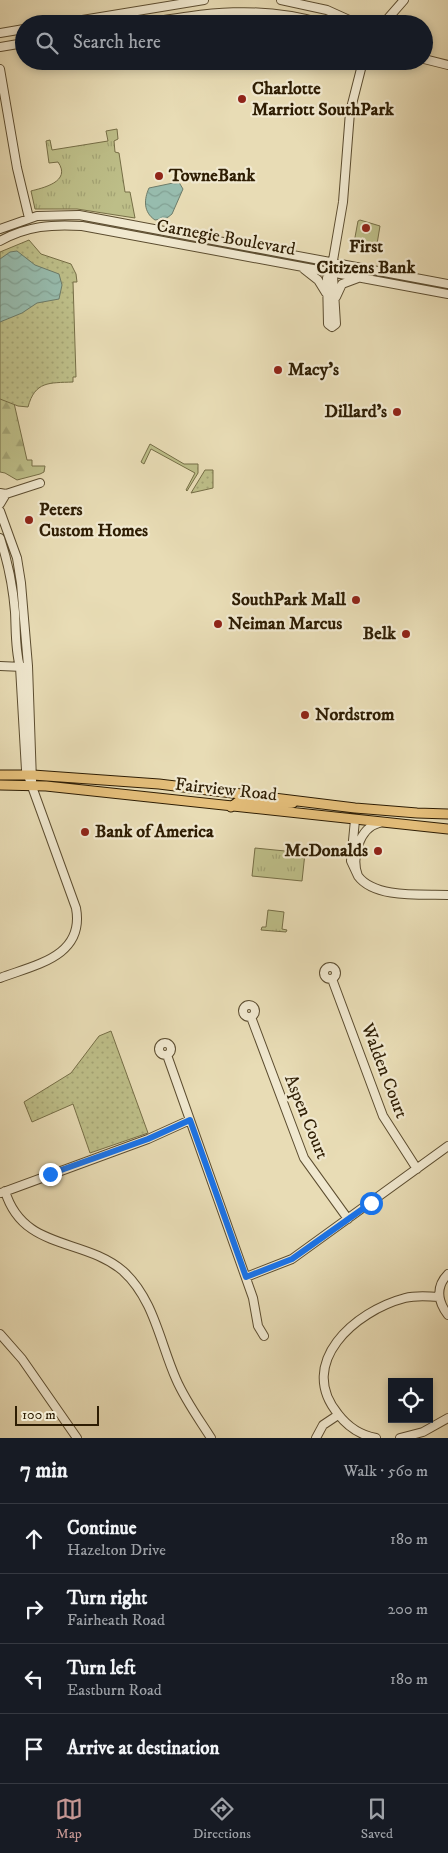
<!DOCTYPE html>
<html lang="en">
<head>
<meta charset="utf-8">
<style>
	:root { --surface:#171b24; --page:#242831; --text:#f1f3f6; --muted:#9ea1a6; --line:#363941; --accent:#c59692 }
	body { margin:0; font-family:"IM FELL DW Pica",serif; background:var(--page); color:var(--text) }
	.controls { position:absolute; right:15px; bottom:15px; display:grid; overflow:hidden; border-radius:0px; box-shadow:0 2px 8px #0003 }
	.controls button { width:45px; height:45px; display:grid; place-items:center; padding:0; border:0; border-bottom:1px solid var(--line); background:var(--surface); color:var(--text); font:25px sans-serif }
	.scale { position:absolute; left:15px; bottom:12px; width:84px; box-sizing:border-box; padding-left:5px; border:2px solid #2e1d03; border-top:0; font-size:14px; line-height:18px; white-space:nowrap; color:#2e1d03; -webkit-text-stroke:4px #f0e8cf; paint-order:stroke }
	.stop { position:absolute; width:15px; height:15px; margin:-11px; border:4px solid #1a73e8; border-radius:50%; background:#fff }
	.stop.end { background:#1a73e8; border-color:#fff; box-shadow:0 1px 5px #0008 }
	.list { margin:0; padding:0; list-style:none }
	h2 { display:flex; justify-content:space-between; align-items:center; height:65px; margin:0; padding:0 20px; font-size:21px }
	h2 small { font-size:16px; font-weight:400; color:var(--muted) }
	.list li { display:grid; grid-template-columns:32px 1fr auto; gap:15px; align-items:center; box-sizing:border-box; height:70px; padding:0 20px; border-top:1px solid var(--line) }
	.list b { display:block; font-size:19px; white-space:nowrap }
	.list p { margin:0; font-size:16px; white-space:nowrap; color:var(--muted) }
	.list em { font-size:16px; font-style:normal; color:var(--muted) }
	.icon { flex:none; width:28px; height:28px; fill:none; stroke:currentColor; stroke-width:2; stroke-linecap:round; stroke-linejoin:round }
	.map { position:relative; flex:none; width:448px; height:1438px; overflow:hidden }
	.search { position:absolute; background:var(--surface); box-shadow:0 2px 8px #0003; left:15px; right:15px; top:15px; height:55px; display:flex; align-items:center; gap:12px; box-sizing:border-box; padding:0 18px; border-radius:28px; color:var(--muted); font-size:19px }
	.sheet { height:345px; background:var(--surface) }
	nav { display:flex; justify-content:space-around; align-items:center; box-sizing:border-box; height:70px; border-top:1px solid var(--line); background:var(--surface); font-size:14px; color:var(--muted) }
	nav a { display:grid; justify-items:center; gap:2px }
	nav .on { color:var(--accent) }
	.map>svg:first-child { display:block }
	.grass { fill:url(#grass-tufts); stroke:#766e46 }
	.forest { fill:url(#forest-firs); stroke:#766e46 }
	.park { fill:url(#park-dots); stroke:#766e46 }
	.water { fill:url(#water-waves); stroke:#6d7c6a }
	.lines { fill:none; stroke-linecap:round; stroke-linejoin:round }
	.minor-casing { stroke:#5c4d30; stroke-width:10 }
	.major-casing { stroke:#2e1d03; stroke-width:11 }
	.minor { stroke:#f0e8cf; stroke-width:8 }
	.major { stroke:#e4be7a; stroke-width:9 }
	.route { stroke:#1a73e8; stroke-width:6 }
	.poi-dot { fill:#8f2418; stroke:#f0e8cf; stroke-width:2 }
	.labels { text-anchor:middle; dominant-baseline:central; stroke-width:4.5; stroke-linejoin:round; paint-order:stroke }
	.poi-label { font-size:18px; font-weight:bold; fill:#2e1d03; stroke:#f0e8cf; text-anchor:start }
	.street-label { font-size:18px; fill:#2e1d03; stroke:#f0e8cf }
</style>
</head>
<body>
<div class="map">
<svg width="448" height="1438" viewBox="0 0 448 1438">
	<defs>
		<pattern id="grass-tufts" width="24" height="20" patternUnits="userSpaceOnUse" patternTransform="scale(1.25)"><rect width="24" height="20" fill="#bdbe88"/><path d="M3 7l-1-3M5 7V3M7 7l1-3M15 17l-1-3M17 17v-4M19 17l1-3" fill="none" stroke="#a3a374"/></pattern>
		<pattern id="forest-firs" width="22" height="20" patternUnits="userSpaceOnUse" patternTransform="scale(1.25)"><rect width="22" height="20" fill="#bdbe88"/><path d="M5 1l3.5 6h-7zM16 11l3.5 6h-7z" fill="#a3a374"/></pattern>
		<pattern id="park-dots" width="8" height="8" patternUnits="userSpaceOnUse" patternTransform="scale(1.25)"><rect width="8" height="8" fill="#bdbe88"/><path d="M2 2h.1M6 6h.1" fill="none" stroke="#a3a374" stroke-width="1.8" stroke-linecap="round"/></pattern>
		<pattern id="water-waves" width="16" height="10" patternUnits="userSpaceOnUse" patternTransform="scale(1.25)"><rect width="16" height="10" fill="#97bcae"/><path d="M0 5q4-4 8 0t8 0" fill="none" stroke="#82a194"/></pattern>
	</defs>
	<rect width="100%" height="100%" fill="#e8dcb5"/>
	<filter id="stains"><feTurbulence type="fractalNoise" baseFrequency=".004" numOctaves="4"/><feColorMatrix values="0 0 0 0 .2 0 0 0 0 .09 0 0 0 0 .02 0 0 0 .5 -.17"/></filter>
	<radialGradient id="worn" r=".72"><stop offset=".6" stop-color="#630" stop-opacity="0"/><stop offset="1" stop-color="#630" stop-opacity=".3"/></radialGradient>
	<!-- grass -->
	<path class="grass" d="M117 129 118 139 114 141 115 152 119 153 125 192H130L135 218 77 209H35L31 191C42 188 72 182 58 162L49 163 46 141 50 140 52 150 108 141 106 131Z
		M360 220 380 226 376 250 374 253H369L371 248 359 246 356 250 353 248 358 221Z
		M150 444 184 464H198V473L187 491 186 490 195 473 151 449 144 464 141 462Z
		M255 848 305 853 302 881 252 876Z
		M268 910 284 912 282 929 287 930 286 932 261 930 262 927H266Z"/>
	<!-- forest -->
	<path class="forest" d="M0 390 14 403 27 460H32V466H45L44 472 40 474 17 480 5 473 0 472Z"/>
	<!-- park -->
	<path class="park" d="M29 240 41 254 71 264 76 274 77 282H73L76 377H73V382C49 383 35 381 28 407L18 406 0 399V252Z
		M205 470H213V488L191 493Z
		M111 1031 148 1133 90 1153 73 1104 32 1122 24 1102 71 1073 99 1036Z"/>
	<!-- water -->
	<path class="water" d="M177 179 183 189 172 214 167 218 155 220C143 212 144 199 149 188L173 183Z
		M17 251 35 265 59 274 62 285 59 299 37 303 22 313 0 322V259L10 252Z"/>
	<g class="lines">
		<defs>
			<path id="minor" d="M281 0 327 10 358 24
				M58 24 204 0
				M139 24C206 13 259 4 325 24
				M383 24 404 0
				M0 33 24 29
				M0 47 24 43
				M424 59 448 65
				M0 69 17 168 29 218
				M0 229 37 216 79 215 448 284
				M0 241C27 226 52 224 82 226L448 294
				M304 269 318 280 326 293
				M331 272 333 276 336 324 332 327 328 324 327 278 331 272 343 202 350 112 363 61
				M336 297 342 284 358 278
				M0 493 6 494 40 483
				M0 504 6 494
				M0 511 17 558 21 583 28 666 32 781
				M0 538C8 562 13 587 15 612 16 630 15 649 20 667L26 770 76 908C85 957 34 965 0 978
				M0 666 23 667
				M355 820 351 861 358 876C351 858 359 828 379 823
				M358 876C375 899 423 894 448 895
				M324 973a6 6 0 1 1 12 0a6 6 0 1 1-12 0Z
				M332 979 383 1116 417 1169
				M243 1011a6 6 0 1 1 12 0a6 6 0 1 1-12 0Z
				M251 1017 304 1158 348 1219
				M159 1049a6 6 0 1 1 12 0a6 6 0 1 1-12 0Z
				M167 1055 253 1298 258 1326 264 1336
				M5 1191C23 1251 83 1237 123 1271 154 1299 160 1343 176 1379 185 1400 199 1419 211 1438
				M1 1193 148 1139 190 1120
				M448 1274C435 1287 438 1302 448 1315
				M246 1277 292 1259 448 1146
				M0 1334 22 1359 77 1438
				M316 1438 323 1425 338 1415
				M376 1438C359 1435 348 1427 338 1414 296 1363 355 1311 405 1298 416 1295 428 1296 439 1297
				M400 1438 423 1432 448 1418"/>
			<path id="major" d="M0 775H33L159 784 355 808 417 813 448 814
				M0 785 46 786 448 829
				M231 807 239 801 269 804 293 803"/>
		</defs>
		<!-- minor casing -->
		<use href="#minor" class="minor-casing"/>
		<!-- major casing -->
		<use href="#major" class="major-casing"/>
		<!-- minor -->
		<use href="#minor" class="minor"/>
		<!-- major -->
		<use href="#major" class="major"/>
	</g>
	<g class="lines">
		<!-- route -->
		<path class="route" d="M50 1174 148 1139 190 1120 246 1277 292 1259 371 1203"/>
	</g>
	<!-- markers -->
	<g class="poi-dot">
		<circle cx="242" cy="99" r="5"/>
		<circle cx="159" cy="176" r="5"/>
		<circle cx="366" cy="228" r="5"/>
		<circle cx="278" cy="370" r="5"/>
		<circle cx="397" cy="412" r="5"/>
		<circle cx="29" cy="520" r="5"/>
		<circle cx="356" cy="600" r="5"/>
		<circle cx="218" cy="624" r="5"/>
		<circle cx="406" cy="634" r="5"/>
		<circle cx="305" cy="715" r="5"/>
		<circle cx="85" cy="832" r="5"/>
		<circle cx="378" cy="851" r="5"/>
	</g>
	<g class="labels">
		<!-- poi labels -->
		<g class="poi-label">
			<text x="252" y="89">Charlotte<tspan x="252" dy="21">Marriott SouthPark</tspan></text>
			<text x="169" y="176">TowneBank</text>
			<text x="366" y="247" text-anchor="middle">First<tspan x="366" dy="21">Citizens Bank</tspan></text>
			<text x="288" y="370">Macy's</text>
			<text x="387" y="412" text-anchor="end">Dillard's</text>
			<text x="39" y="510">Peters<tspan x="39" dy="21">Custom Homes</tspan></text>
			<text x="346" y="600" text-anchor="end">SouthPark Mall</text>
			<text x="228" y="624">Neiman Marcus</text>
			<text x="396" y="634" text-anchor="end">Belk</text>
			<text x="315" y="715">Nordstrom</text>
			<text x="95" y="832">Bank of America</text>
			<text x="368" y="851" text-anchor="end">McDonalds</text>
		</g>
		<!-- street labels -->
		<g class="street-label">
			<text transform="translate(226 238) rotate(10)">Carnegie Boulevard</text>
			<text transform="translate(226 790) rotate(6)">Fairview Road</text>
			<text transform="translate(384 1071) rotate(69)">Walden Court</text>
			<text transform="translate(306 1117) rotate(68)">Aspen Court</text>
		</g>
	</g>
	<rect width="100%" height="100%" filter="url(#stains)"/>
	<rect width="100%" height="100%" fill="url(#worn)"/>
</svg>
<div class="controls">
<button><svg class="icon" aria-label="locate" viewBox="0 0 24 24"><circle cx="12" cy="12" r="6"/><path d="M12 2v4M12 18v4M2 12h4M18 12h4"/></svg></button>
</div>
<div class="scale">100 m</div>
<div class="stop" style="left:371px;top:1203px"></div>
<div class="stop end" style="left:50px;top:1174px"></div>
<div class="search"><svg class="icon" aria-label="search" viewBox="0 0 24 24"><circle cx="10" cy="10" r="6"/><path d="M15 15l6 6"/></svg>Search here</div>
</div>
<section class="sheet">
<h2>7 min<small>Walk · 560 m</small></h2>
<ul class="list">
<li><svg class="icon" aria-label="ahead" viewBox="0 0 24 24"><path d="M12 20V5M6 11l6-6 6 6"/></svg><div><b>Continue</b><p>Hazelton Drive</p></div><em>180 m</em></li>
<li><svg class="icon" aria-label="right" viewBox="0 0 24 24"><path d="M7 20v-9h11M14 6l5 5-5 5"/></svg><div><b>Turn right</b><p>Fairheath Road</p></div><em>200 m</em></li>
<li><svg class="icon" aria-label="left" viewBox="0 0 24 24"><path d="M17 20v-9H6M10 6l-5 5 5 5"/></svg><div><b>Turn left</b><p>Eastburn Road</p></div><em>180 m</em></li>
<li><svg class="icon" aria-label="arrive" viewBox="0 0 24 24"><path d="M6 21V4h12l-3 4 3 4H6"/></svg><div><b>Arrive at destination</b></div></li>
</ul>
</section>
<nav>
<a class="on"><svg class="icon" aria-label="map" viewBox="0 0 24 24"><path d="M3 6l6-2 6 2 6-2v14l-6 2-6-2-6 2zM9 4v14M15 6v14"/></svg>Map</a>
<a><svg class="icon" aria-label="directions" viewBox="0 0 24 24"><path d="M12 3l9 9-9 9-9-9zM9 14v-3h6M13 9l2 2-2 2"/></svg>Directions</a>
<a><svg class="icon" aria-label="saved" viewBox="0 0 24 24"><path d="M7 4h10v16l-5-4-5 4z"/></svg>Saved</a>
</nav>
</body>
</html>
